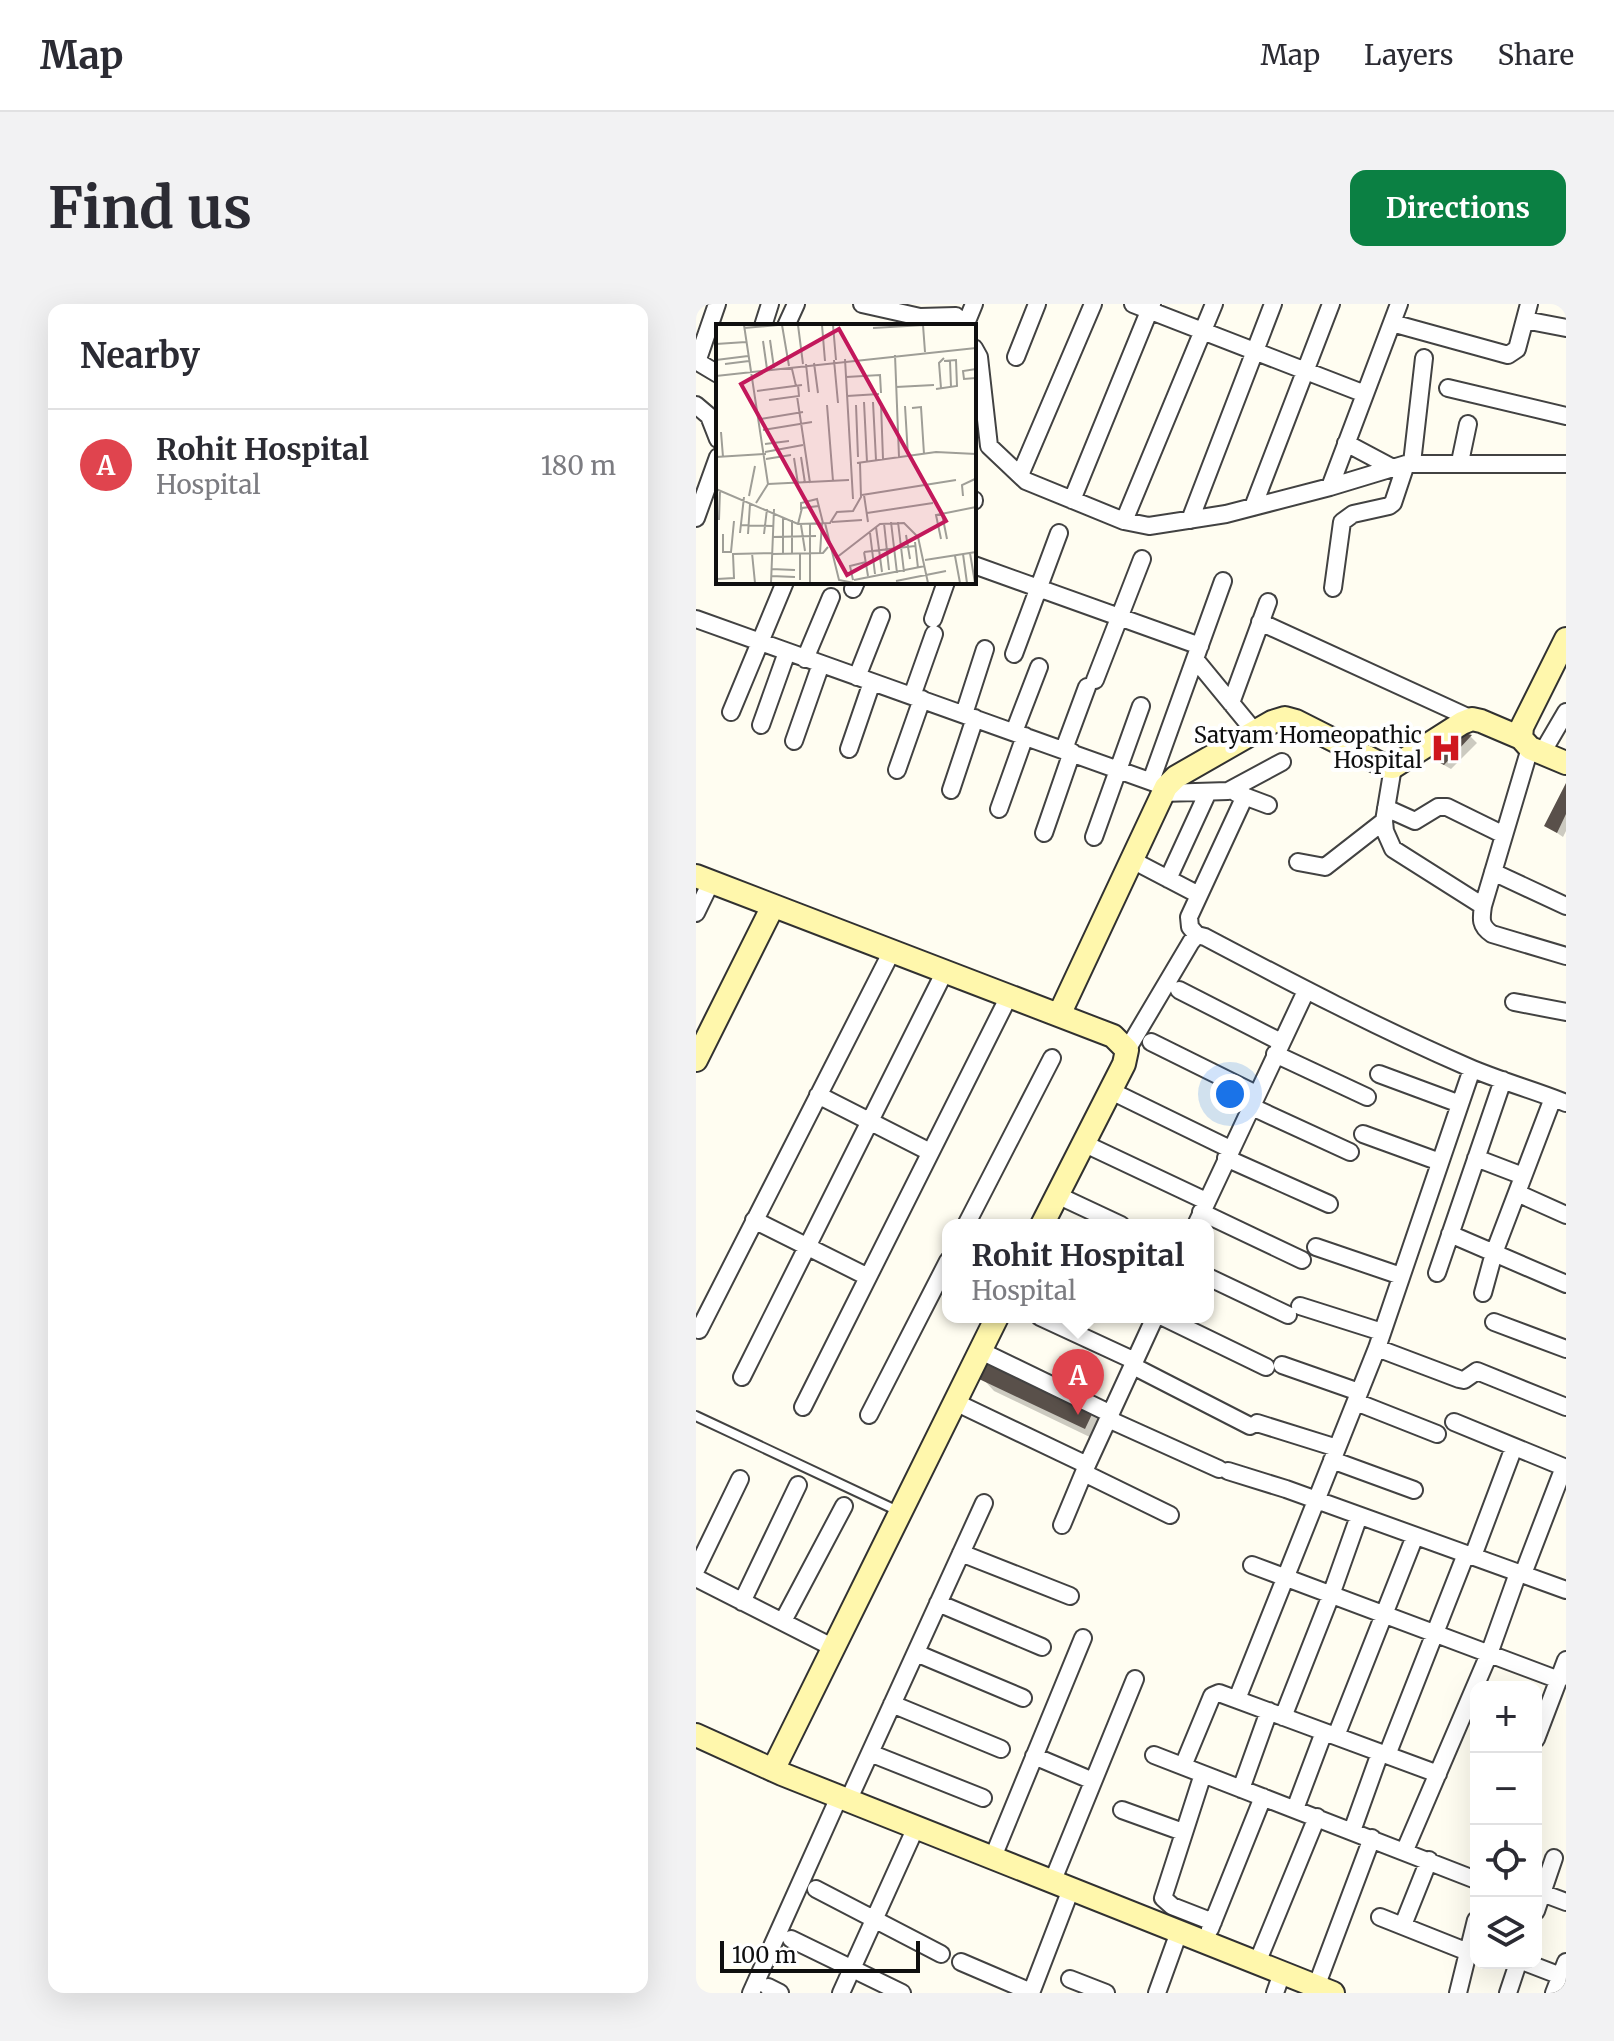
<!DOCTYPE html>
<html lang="en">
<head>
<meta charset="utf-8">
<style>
	:root { --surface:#fff; --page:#f2f2f3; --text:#2b2b33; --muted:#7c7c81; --line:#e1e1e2; --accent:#0b8043 }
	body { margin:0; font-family:Merriweather,serif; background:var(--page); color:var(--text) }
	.controls { position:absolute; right:24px; bottom:24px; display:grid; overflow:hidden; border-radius:16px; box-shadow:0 8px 32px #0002 }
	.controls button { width:72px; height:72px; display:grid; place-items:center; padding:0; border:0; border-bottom:2px solid var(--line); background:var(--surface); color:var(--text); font:40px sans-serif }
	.scale { position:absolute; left:24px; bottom:20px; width:200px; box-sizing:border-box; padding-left:8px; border:4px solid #0f0f0f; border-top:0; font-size:22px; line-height:28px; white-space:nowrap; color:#0f0f0f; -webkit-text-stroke:6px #fff; paint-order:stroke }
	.you { position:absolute; left:534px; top:790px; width:28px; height:28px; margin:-20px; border:6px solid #fff; border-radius:50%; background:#1a73e8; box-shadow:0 0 0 12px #1a73e833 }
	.badge { display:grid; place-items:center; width:52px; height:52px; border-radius:50%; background:var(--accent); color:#fff; font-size:26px; font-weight:700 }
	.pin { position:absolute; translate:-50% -66px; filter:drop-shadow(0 2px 4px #0008) }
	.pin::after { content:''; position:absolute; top:42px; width:28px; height:24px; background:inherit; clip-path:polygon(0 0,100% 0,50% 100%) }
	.popup { position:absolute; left:246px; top:915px; width:272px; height:104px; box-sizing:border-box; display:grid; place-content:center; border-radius:16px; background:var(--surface); filter:drop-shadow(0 2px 6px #0005); font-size:26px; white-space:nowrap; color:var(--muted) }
	.popup b { font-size:30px; color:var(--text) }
	.popup::after { content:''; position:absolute; left:50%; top:100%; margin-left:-16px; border:16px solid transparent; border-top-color:var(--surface) }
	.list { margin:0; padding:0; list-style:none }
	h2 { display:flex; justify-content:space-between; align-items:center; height:104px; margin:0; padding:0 32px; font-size:34px }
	h2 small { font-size:26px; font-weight:400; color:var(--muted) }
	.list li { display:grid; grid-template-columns:52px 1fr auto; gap:24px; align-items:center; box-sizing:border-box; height:112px; padding:0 32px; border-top:2px solid var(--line) }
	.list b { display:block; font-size:30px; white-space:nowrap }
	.list p { margin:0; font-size:26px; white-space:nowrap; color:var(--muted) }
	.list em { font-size:26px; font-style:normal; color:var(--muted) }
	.icon { flex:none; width:44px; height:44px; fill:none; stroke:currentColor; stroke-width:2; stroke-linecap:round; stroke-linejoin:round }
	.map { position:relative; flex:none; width:870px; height:1689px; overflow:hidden; border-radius:16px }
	header { display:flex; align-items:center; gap:48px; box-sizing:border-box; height:112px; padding:0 40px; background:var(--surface); border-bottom:2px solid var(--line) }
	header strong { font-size:38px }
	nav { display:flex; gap:44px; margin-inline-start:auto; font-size:28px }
	.intro { display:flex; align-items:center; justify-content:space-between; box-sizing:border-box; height:192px; padding:0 48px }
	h1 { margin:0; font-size:56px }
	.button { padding:20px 36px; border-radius:16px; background:var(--accent); color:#fff; font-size:28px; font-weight:700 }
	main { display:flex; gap:48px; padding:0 48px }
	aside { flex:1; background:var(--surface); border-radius:16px; box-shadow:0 8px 32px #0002 }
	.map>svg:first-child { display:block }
	.shadow { fill:#0003 }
	.building { fill:#59504a }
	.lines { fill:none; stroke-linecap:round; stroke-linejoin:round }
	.lane-casing { stroke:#424242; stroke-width:12 }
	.street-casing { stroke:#424242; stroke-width:20 }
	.secondary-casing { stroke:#313131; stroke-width:26 }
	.lane { stroke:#fff; stroke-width:8 }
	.street { stroke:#fff; stroke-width:16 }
	.secondary { stroke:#fff7ac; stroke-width:22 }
	.labels { text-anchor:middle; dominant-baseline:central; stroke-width:8; stroke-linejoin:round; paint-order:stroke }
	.poi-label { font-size:22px; fill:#0f0f0f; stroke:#fff; text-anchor:end }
	.inset-road { fill:none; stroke:#9f9e97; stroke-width:2 }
	.view { fill:#c2185b; fill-opacity:0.15; stroke:#c2185b; stroke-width:4 }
	.inset-edge { fill:none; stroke:#0f0f0f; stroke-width:4 }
</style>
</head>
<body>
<header>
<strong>Map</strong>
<nav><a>Map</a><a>Layers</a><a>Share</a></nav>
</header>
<div class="intro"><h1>Find us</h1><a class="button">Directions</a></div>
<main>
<aside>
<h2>Nearby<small></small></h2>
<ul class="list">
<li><span class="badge" style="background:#e0444e">A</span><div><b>Rohit Hospital</b><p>Hospital</p></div><em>180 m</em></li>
</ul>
</aside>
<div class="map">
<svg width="870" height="1689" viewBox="0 0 870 1689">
	<rect width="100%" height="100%" fill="#fffdf1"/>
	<!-- shadow -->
	<path class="shadow" d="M762 429 775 433 781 439 755 465 730 451Z
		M870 484V527L867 533 851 522Z
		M286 1074 398 1106 411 1118 402 1137 298 1087Z"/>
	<!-- building -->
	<path class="building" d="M761 427 776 431 748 461 727 450Z
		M870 479V510L861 529 848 522Z
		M294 1053 399 1104 389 1125 283 1075Z"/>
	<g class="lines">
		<defs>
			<path id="lane" d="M0 1112 202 1207"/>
			<path id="street" d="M166 0 224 13 260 12
				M437 0 669 90
				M829 16 870 24
				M696 19 812 51 821 45 833 0
				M67 22 74 0
				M90 22 100 0
				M269 22 278 0
				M278 44 283 53 293 142 330 177 428 217 453 222 530 210 634 183 710 160H870
				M320 53 341 0
				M0 57 22 70
				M1 58 21 0
				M752 84 870 112
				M0 101 13 112 22 135
				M650 139 697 164
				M764 158 772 120
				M716 159 728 54
				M324 171 397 0
				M634 183 703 0
				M376 196 456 0
				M278 197V196
				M557 203 635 0
				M0 214 22 153
				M494 216 577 0
				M428 217 518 0
				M278 261 504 342
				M637 284 646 218 657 210 693 202 697 199 710 160
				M157 285 160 278
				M0 315 470 483
				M237 315 250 278
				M564 318 776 415
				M318 350 363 229
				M109 355 135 293
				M499 355 559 428
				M161 373 185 312
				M399 376 446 255
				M216 392 238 330
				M535 399 572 298
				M35 408 89 278
				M268 410 289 345
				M65 421 91 348
				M318 428 343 363
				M98 437 125 360
				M834 444 787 602C785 615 784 622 796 630L870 652
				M153 445 176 378
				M368 445 391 383
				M846 449 870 408
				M697 463 688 517 689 527 697 545 787 602
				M201 466 226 395
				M455 477 527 277
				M255 486 279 414
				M467 489 532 487 586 458
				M540 489 572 501
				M549 492 493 613 494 623 501 631 509 633C596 679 682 724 772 763 804 777 838 786 870 799
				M690 504 719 517 742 503H751L808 531
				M303 505 329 432
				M348 529 376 448
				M398 533 445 402
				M436 556 503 591
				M602 558 629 563 688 517
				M797 568 870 602
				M472 575 512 488
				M0 609 15 578
				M483 686 585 738
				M818 698 870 708
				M455 738 560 790
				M431 746 495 638 501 631
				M579 750 671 793
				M683 770 764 800
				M413 786 534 845
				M122 791 234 848
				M554 802 654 848
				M667 830 744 858
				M387 839 510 897
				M530 854 633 900
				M780 854 827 872
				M821 889 870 911
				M361 891 425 921
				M505 908 606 956
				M58 916 172 973
				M270 921 356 754
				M500 921 610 687
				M754 930 870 980
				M620 943 705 972
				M741 969 807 776
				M512 973 592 1011
				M787 989 798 949 857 794
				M604 1002 686 1028
				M344 1013 439 1057
				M467 1013 570 1063
				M798 1018 870 1045
				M3 1026 196 647
				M681 1044 763 1075 768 1076 781 1067 870 1103
				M285 1047 415 1110
				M586 1061 663 1088
				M437 1062 554 1122
				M46 1073 249 667
				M259 1098 391 1161
				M660 1098 741 1130
				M107 1103 313 692
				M173 1111 252 957
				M412 1115 523 1165
				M758 1118 870 1164
				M561 1119 641 1144
				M636 1156 718 1186
				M532 1167 590 1185 870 1286
				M388 1169 474 1211
				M366 1221 391 1161 459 1013
				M265 1249 374 1292
				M777 1252 818 1143
				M556 1261 863 1376
				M0 1266 44 1175
				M827 1270 868 1163
				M0 1274 138 1344
				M46 1298 102 1181
				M242 1299 346 1343
				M87 1317 148 1202
				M220 1349 327 1394
				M541 1395 681 1044 776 765
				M196 1400 305 1445
				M587 1413 635 1291 663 1212
				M640 1432 719 1232
				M840 1435 870 1356
				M174 1449 287 1494
				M458 1451 780 1576
				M691 1451 770 1250
				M338 1452 397 1477
				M487 1462 516 1392 523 1389 742 1470
				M507 1470 467 1594 476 1602 517 1618
				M545 1485 573 1407
				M152 1497 288 1199
				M599 1505 628 1428
				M426 1506 487 1528
				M656 1527 684 1449
				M709 1546 793 1350 822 1269
				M297 1553 387 1334
				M357 1576 439 1375
				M120 1585 245 1650
				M846 1589 870 1598
				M840 1607 858 1554
				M684 1613 772 1648
				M707 1621 733 1556
				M514 1625 567 1493
				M95 1635 206 1689
				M265 1658 335 1688
				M561 1659 621 1513
				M831 1659 870 1674
				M374 1675 410 1689
				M72 1683 84 1689
				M620 1683 676 1534
				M55 1689 143 1493
				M145 1689 220 1523
				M335 1689 375 1585
				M461 1689 483 1628
				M579 1689 586 1669
				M762 1689 780 1616
				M812 1689 822 1659
				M858 1689 870 1658"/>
			<path id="secondary" d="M825 434 826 423 870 335
				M0 572 417 732 431 746 428 760 346 921
				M363 711 470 483 480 473 576 418 589 414 600 417 689 462 697 463 766 419 776 415 785 417 825 434 834 444 870 459
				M0 756 77 602
				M0 1431 86 1470 637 1689
				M77 1466 301 1013"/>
		</defs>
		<!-- lane casing -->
		<use href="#lane" class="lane-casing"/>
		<!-- street casing -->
		<use href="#street" class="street-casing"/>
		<!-- secondary casing -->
		<use href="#secondary" class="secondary-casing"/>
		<!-- lane -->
		<use href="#lane" class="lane"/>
		<!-- street -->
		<use href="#street" class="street"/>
		<!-- secondary -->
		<use href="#secondary" class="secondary"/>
	</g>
	<!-- icons -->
	<defs>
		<symbol id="hospital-bare" viewBox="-9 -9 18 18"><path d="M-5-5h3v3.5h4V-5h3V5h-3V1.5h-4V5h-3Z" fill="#cf171e" stroke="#fff" stroke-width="2.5" paint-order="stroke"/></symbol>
	</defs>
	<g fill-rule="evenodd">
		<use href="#hospital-bare" x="728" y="422" width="44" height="44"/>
	</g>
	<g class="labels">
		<!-- poi labels -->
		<g class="poi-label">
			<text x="726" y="431">Satyam Homeopathic<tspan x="726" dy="25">Hospital</tspan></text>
		</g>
	</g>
	<!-- overview -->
	<g transform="translate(20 20)">
		<rect width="260" height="260" fill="#fffdf1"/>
		<path class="inset-road" d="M28 1 52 160 40 179M66 1 73 42M82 1 87 40M106 1 109 37M117 1 120 36M207 1 209 28M28 4 62 1M157 4 208 1M54 16 58 44M47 17 51 45M0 20 30 18M179 31 183 133M129 35 137 175M0 36 32 32M118 36 122 79M234 37 235 63M98 39 102 69M9 40 33 37M90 40 93 68M69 45H76L80 62M260 45 247 47 248 55 260 54M0 52 260 24M130 53 164 51 165 69M180 63 218 61M225 64 223 39 228 34M220 65 241 62 240 36 228 37M41 67 86 61M81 72 94 159M131 72 163 70M53 76 83 72 82 61M148 78 151 138M157 78 160 136M165 80 167 135M111 81 117 157M140 81 142 133M189 82 192 132M196 84 205 83 208 130M45 95 87 88M47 106 96 98M5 108 7 133M49 120 73 117M49 128 87 121M0 133 50 130M85 133 89 159M78 134 82 160M50 135 75 131M141 139 220 128 260 130M52 160 133 156M0 165 82 200 114 199 121 188 137 187 145 173 144 139M146 171 240 156M148 171 152 198M33 172 39 142M247 172 246 161 259 155M85 186V179L101 175 107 199M151 189 217 179M226 190 231 215M3 196 4 166M76 196V230M116 198 146 196M175 198 181 249M182 198 188 248M109 199 123 256 138 259M168 199 173 246M82 200 86 184 103 182M24 201 57 202M85 201 89 227M160 203 166 248M24 209 28 173M154 209 159 250M7 210V228H15L18 197M32 210 34 180M48 210 51 185M190 211 194 235M56 213 100 212M225 215 220 191 260 183M199 218 202 244M148 228 199 222M148 228 152 252M36 229 39 259M104 229 106 199M254 229 259 259M56 230 107 229 112 223M67 230V194M84 230V256M247 230 251 259M239 232 244 259M120 234 164 200 188 199 202 213 212 259M209 236 260 228M55 245 79 246M55 252 79 253M1 255 18 254 17 230 56 229M137 256 134 242 150 238M138 256 209 242M180 257 230 247M55 259 58 185M94 259V200"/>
		<path class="view" d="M123 5 230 197 131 251 25 60Z"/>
		<rect width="260" height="260" class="inset-edge"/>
	</g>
</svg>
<div class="controls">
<button>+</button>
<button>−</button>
<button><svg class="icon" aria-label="locate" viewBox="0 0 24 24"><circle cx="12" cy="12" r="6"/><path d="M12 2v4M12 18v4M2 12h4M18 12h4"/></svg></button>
<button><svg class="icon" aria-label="layers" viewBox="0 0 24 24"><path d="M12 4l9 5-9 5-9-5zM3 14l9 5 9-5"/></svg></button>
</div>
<div class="scale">100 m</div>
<div class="you"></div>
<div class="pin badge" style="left:382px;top:1111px;background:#e0444e">A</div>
<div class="popup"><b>Rohit Hospital</b>Hospital</div>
</div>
</main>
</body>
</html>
